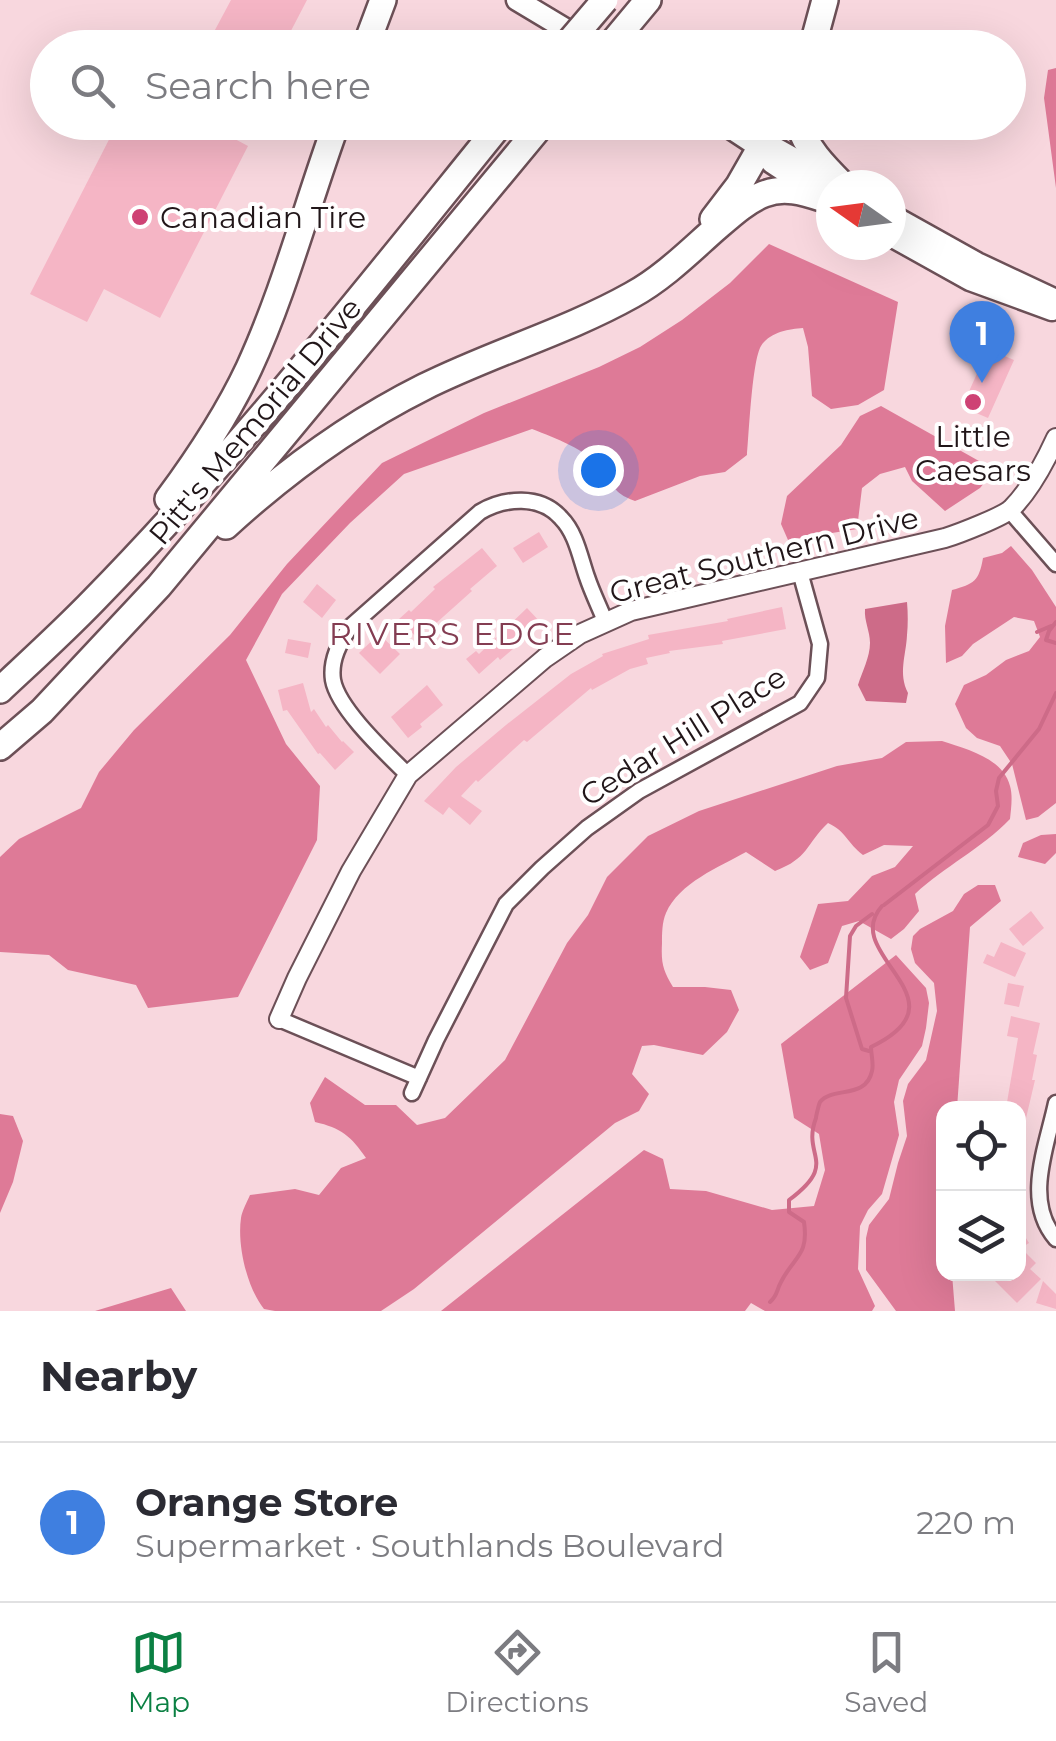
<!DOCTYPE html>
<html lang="en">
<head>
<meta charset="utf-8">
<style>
	:root { --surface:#fff; --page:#f7f7f7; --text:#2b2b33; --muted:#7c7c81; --line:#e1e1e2; --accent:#0b8043 }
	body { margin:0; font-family:Montserrat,sans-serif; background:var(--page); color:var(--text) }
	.controls { position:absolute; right:30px; bottom:30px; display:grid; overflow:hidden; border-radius:20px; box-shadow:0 10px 40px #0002 }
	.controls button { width:90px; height:90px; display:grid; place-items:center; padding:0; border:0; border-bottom:2px solid var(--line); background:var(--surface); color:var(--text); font:50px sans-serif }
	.compass { position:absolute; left:816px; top:170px; width:90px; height:90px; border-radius:50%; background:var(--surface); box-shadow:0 10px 40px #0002; rotate:284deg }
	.you { position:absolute; left:598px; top:470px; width:35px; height:35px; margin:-25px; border:8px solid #fff; border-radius:50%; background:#1a73e8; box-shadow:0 0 0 15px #1a73e833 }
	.badge { display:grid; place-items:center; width:65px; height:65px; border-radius:50%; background:var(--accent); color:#fff; font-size:32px; font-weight:700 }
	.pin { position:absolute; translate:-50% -82px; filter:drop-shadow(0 2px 5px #0008) }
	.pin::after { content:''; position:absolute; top:52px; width:35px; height:30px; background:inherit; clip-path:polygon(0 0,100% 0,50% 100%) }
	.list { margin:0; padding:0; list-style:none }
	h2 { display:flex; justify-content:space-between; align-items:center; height:130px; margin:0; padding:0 40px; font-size:42px }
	h2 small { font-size:32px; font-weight:400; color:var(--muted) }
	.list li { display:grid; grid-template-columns:65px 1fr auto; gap:30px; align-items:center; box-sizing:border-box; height:160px; padding:0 40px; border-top:2px solid var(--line) }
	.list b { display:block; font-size:38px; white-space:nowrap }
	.list p { margin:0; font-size:32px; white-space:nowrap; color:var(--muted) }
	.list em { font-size:32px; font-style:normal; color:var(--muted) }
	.icon { flex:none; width:55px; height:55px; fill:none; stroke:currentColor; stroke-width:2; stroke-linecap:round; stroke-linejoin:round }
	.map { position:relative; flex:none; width:1056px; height:1311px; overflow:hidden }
	.search { position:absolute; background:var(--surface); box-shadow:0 10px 40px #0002; left:30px; right:30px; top:30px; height:110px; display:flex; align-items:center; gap:25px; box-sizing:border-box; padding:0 35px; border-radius:55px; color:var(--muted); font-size:38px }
	.sheet { height:290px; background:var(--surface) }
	nav { display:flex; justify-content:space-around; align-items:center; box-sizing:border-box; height:140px; border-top:2px solid var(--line); background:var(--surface); font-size:28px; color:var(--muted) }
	nav a { display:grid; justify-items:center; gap:5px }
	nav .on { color:var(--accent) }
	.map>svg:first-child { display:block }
	.forest { fill:#de7a97 }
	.water { fill:#cd6b88 }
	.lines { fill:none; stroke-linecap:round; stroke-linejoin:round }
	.stream { stroke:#cd6b88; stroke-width:4 }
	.building { fill:#f5b5c5 }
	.minor-casing { stroke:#6c5057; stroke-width:19 }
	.tertiary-casing { stroke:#6c5057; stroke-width:22 }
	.secondary-casing { stroke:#6c5057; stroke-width:25 }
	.motorway-casing { stroke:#6c5057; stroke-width:30 }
	.minor { stroke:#fff; stroke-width:14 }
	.tertiary { stroke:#fff; stroke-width:18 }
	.secondary { stroke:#fff; stroke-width:20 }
	.motorway { stroke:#fff; stroke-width:25 }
	.motorway-bridge-casing { stroke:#6c5057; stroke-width:30; stroke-linecap:butt }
	.motorway-bridge { stroke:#fff; stroke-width:25 }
	.poi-dot { fill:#ce4274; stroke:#fff; stroke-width:4 }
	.labels { text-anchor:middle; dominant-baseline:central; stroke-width:8; stroke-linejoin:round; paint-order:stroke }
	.poi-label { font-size:30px; fill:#211619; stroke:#fff; text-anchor:start }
	.street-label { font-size:30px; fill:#211619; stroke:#fff }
	.neighbourhood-label { font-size:32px; letter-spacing:2.5px; fill:#843d52; stroke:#fff }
</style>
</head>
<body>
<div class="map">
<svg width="1056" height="1311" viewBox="0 0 1056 1311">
	<rect width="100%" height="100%" fill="#f8d7de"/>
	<!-- forest -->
	<path class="forest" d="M1056 68V188L1044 98 1048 70Z
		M769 244 898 302 884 390 858 405 831 409 812 396 808 347 803 328C789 329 770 332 761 346 752 361 749 434 747 455L725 472 700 476 635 501C609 491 618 487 602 469 584 448 557 439 532 429L404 474 350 523 282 594 246 660 286 744 320 786 317 840 238 997 148 1008 136 985 68 970 49 955 0 952V857L19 839 81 808 99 772 134 730 230 635 287 564 382 463 484 413 599 367 640 347 682 320 730 283Z
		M881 406 995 470 980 488 945 511 912 481 905 467 880 474 862 488 857 529 788 540 781 524 787 496 841 445 860 416Z
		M1011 546 1032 570 1056 607V803L1038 817 1026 820 1012 764 1000 746 977 738 966 728 955 704 964 685 986 675 1006 660 1029 651 1040 637 1034 621 1014 617 973 644 962 656 946 663 945 626 952 590C974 584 979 581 983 558L1002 553Z
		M942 741C966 749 1003 758 1010 786 1013 796 1011 809 1010 819 981 849 945 866 915 894L919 911 904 929 891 939 859 921 842 926 828 963 810 970 800 957 818 904 848 901 872 876 895 867 913 846 884 845 863 855C847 843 847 832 828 823 805 845 809 858 775 871L746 852C719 867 679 883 666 913 662 922 662 934 662 943 661 964 663 970 673 987H705L731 990 739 1010 727 1032 703 1055 654 1045 642 1046 632 1074 649 1094 639 1111 615 1123 414 1289 381 1311H275L264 1309C247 1288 237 1245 241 1218 242 1211 247 1202 250 1195L295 1189 319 1195 341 1168 366 1158C351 1136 341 1128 315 1122L310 1103 325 1077 365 1105H396L417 1125 445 1118 505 1060 567 943 588 915 607 877 648 836 699 811 837 766 882 758 906 742Z
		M1056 834V853L1045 864 1018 857 1023 843 1041 835Z
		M978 885H995L1001 901 970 927 957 1108H944V1274H952L955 1311H896L866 1270V1238L869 1225 889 1199 898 1163 907 1136 903 1101 908 1084 926 1060 937 1011 934 983 915 963 911 949 913 936 920 929 953 911 964 894Z
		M896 955 926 988 929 1003 926 1028 922 1046 899 1080 894 1102 899 1135 882 1194 868 1210 860 1226 858 1269 875 1306 872 1311H765L751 1303 745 1311H441L644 1150 663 1159 670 1189 706 1191 772 1210 814 1206 825 1170 819 1134 794 1118 781 1044Z
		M0 1114 13 1116 23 1141 13 1182 0 1213Z
		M171 1288 186 1311H95Z"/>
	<!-- water -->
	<path class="water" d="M907 602C908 613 908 625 907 635 906 656 898 673 908 693L906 703 866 701 858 685C862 672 870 657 870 643 870 631 864 621 865 609Z"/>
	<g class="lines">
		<!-- stream -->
		<path class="stream" d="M1056 622 1049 631 1046 640 1056 643
			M1037 632 1051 626
			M884 905 988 825 998 806 996 791 999 778 1039 729 1056 693
			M869 1051 862 1049 846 998 850 936 856 926 872 914
			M770 1302C778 1295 776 1291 781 1282 794 1256 809 1256 804 1222L789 1212V1200C840 1162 801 1157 816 1118 816 1116 819 1104 820 1102 832 1086 866 1100 872 1071 874 1064 871 1055 871 1047 971 999 838 955 882 906"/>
	</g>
	<!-- building -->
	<path class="building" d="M231 0H307L282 48H217L208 43Z
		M118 122H203L248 146 160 318 104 289 87 322 30 294Z
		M988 349 1014 360 988 418 962 407Z
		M539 532 548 547 523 563 513 548Z
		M482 548 497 566 470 589 472 591 434 625 432 623 416 637 399 619 409 610 411 612 435 589 433 587Z
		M317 584 336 600 322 618 303 602Z
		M782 607 786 629 722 641 723 644 669 651 670 653 646 658 648 664 630 669 592 690 591 688 527 742 524 740 478 782 476 780 461 796 482 811 470 825 449 807 443 815 424 801 456 767 506 725 571 674 603 656 602 654 649 639 648 635 728 621 727 619Z
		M527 608 542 624 500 660 498 657 479 674 466 659 476 651 479 654Z
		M379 634 400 654 380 674 359 653Z
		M288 639 311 643 308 658 285 653Z
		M303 683 311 712 314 709 326 727 328 725 342 742 343 741 354 752 335 770 320 753 318 754 287 710 283 711 278 690Z
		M427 685 443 705 420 724 422 727 408 738 391 717Z
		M1031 911 1044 928 1023 946 1009 929Z
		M1001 942 1026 953 1015 977 983 963 987 954 994 957Z
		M1008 983 1024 986 1019 1007 1004 1004Z
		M1011 1016 1040 1023 1033 1054 1037 1055 1032 1080H1035L1023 1131H1018V1108H1006L1018 1038 1007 1036Z
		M1018 1225 1029 1243 1021 1248 1036 1263 1030 1269 1041 1279 1017 1303 988 1274H1018Z
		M1043 1281 1056 1294V1309L1036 1303Z"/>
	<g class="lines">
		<defs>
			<path id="minor" d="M1010 511 1056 564
				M408 775C387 754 338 709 333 680 330 660 340 642 350 627L480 512C504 498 540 494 561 518 576 533 580 557 587 577 592 592 599 606 605 621
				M279 1019 419 1078
				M412 1093 436 1040 506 904 542 868 587 828 639 791 800 703 817 678 820 644 800 572
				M1056 1103C1047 1146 1023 1201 1056 1239"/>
			<path id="tertiary" d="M279 1019 297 978 351 871 408 775 545 658 580 634 631 611 945 538C958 534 1005 516 1012 508 1031 489 1045 462 1056 438"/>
			<path id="secondary" d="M517 0 597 48
				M721 122 759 147 772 163 819 194
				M759 147 777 149 834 181
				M891 215 977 263 1056 300
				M891 236 970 280 1052 310"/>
			<path id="motorway" d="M365 48 383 0
				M608 48 648 0
				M812 48 825 0
				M798 122C806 148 824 166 843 185
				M713 219 739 185 775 122
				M168 499C199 457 227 415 249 368 285 290 307 204 337 122
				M226 526C285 472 352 423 424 387 492 353 566 332 632 295 663 278 689 252 715 229 730 216 746 201 764 194 787 185 808 194 831 201
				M0 690C31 661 63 632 93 601 240 451 370 285 502 122
				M0 747 42 711 159 586 544 122"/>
		</defs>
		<!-- minor casing -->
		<use href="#minor" class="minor-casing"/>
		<!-- tertiary casing -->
		<use href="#tertiary" class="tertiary-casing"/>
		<!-- secondary casing -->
		<use href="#secondary" class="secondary-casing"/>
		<!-- motorway casing -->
		<use href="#motorway" class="motorway-casing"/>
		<!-- minor -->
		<use href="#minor" class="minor"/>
		<!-- tertiary -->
		<use href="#tertiary" class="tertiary"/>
		<!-- secondary -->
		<use href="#secondary" class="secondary"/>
		<!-- motorway -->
		<use href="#motorway" class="motorway"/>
		<defs>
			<path id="motorway-bridge" d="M564 48 605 0"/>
		</defs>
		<!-- motorway-bridge casing -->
		<use href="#motorway-bridge" class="motorway-bridge-casing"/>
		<!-- motorway-bridge -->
		<use href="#motorway-bridge" class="motorway-bridge"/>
	</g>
	<!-- markers -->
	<g class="poi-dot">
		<circle cx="140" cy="217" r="10"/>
		<circle cx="973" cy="402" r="10"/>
	</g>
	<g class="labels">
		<!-- poi labels -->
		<g class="poi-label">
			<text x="160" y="217">Canadian Tire</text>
			<text x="973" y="436" text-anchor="middle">Little<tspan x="973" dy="34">Caesars</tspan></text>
		</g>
		<!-- street labels -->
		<g class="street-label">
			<text transform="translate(255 421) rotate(-50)">Pitt's Memorial Drive</text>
			<text transform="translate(764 555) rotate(-14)">Great Southern Drive</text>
			<text transform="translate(683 736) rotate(-32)">Cedar Hill Place</text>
		</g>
		<!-- neighbourhood labels -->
		<g class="neighbourhood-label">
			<text x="453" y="633">RIVERS EDGE</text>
		</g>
	</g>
</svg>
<div class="controls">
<button><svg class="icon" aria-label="locate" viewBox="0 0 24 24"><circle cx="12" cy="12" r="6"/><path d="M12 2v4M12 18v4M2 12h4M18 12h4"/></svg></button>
<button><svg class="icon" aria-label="layers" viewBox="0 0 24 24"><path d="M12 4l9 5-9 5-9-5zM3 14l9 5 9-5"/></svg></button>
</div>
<svg class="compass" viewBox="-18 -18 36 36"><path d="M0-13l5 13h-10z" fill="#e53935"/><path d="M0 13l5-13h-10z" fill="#7c7c81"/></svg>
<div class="you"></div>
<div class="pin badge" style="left:982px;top:383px;background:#3f7fe0">1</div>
<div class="search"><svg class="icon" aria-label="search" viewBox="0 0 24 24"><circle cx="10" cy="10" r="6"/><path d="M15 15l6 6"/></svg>Search here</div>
</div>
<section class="sheet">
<h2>Nearby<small></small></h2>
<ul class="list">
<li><span class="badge" style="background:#3f7fe0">1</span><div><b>Orange Store</b><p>Supermarket · Southlands Boulevard</p></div><em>220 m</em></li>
</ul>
</section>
<nav>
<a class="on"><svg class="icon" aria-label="map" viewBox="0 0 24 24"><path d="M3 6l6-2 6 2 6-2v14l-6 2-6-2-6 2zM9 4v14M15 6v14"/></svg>Map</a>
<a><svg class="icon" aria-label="directions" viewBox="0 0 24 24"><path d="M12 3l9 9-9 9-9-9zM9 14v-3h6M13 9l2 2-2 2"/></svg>Directions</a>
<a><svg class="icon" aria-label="saved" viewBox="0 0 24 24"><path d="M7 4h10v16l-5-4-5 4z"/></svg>Saved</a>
</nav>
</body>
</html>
